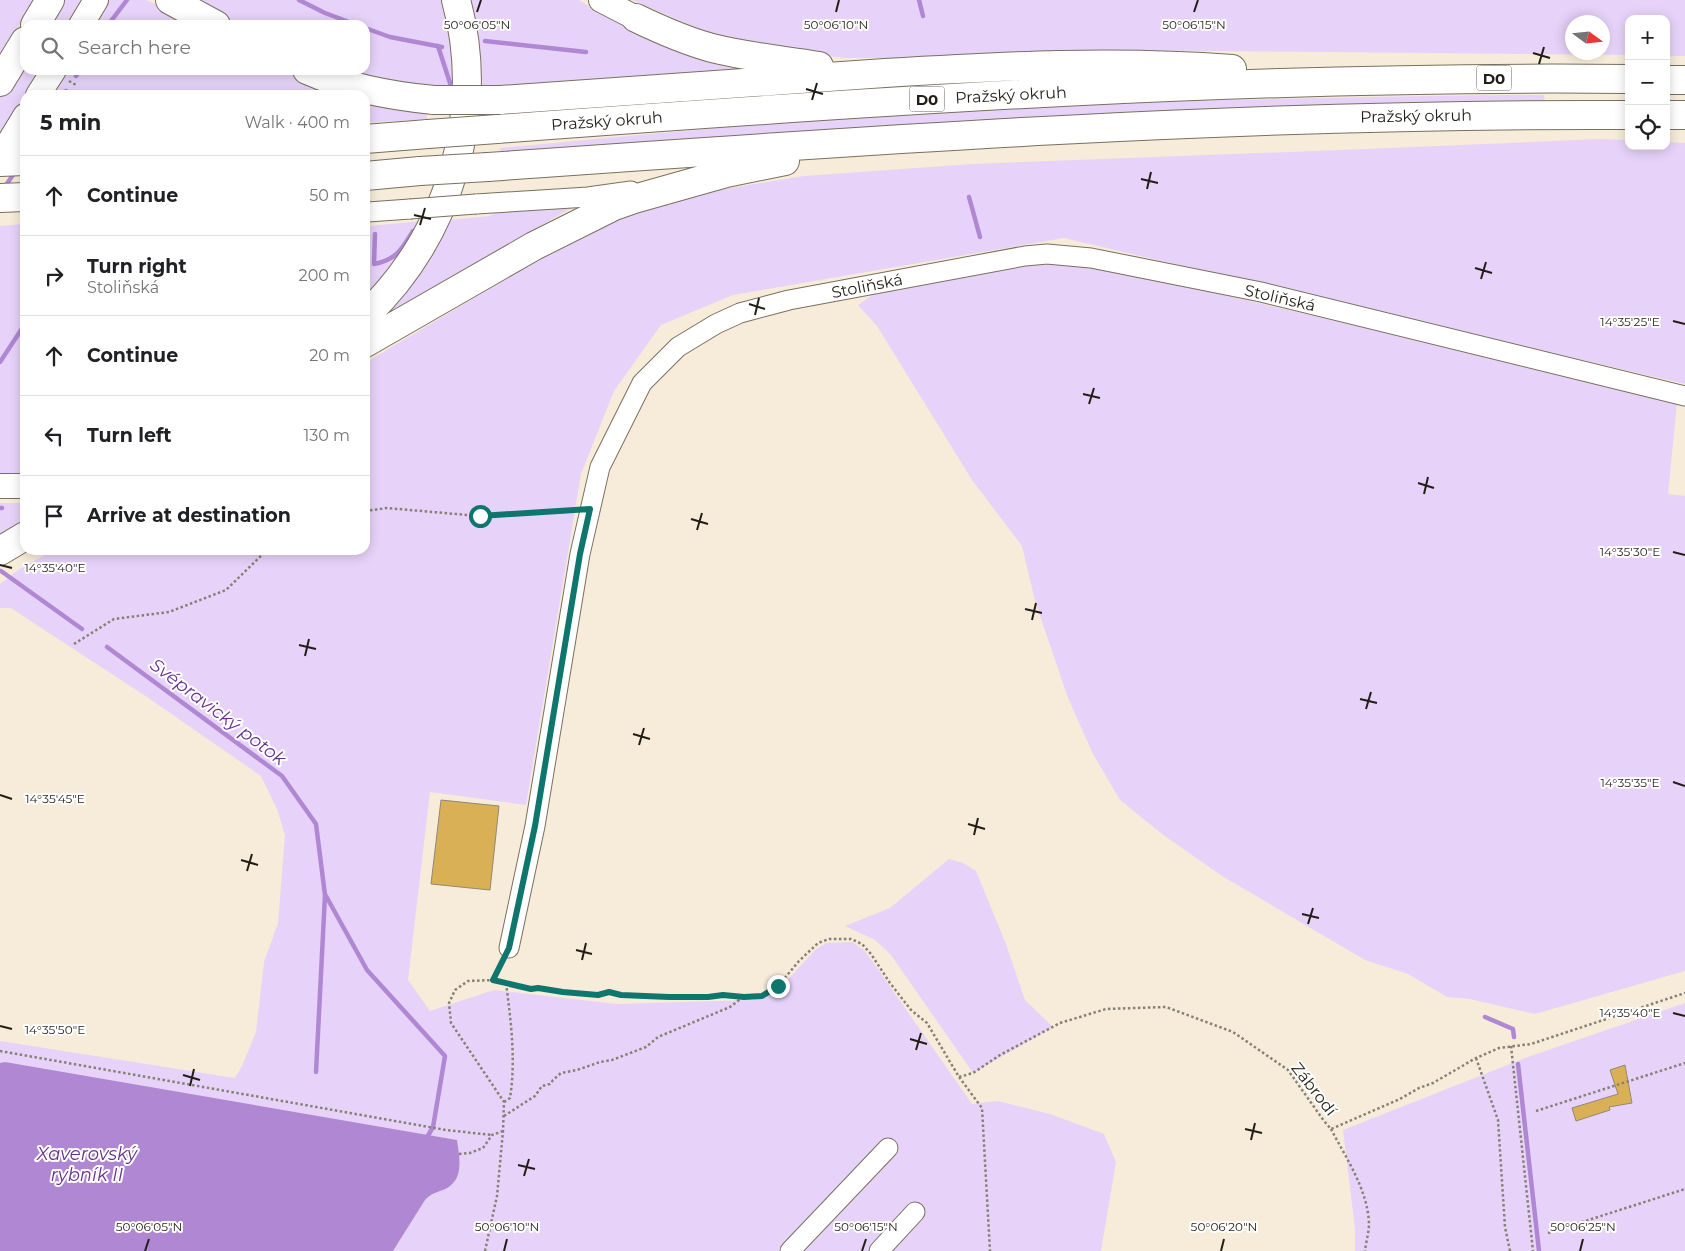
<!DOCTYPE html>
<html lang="en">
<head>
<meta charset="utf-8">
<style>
	:root { --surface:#fff; --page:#f2f2f2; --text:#202124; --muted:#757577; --line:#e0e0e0 }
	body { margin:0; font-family:Montserrat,sans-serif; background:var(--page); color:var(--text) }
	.controls { position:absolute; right:15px; top:15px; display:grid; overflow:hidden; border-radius:10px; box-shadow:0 2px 12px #0003 }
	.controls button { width:45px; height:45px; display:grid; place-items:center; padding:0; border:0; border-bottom:1px solid var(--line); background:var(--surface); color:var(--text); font:25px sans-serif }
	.compass { position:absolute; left:1565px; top:15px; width:45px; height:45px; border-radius:50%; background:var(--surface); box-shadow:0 2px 12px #0003; rotate:105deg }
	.stop { position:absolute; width:15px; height:15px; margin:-11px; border:4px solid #0f766e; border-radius:50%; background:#fff }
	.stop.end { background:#0f766e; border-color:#fff; box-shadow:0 1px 5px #0008 }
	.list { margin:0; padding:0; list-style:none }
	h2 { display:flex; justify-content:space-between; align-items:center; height:65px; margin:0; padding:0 20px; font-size:21px }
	h2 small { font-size:16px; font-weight:400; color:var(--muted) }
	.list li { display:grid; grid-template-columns:32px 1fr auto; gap:15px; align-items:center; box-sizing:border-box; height:80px; padding:0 20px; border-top:1px solid var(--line) }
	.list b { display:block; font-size:19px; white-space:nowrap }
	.list p { margin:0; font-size:16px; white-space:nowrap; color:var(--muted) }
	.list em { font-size:16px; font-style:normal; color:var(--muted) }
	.icon { flex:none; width:28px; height:28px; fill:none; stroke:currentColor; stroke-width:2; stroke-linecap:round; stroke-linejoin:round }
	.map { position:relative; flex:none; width:1685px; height:1251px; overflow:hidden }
	.search { position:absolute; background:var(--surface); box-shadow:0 2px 12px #0003; left:20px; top:20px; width:350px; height:55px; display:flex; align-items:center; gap:12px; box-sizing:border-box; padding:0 18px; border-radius:15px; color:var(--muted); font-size:19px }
	.panel { position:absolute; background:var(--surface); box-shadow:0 2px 12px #0003; left:20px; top:90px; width:350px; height:465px; border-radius:15px }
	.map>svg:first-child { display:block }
	.green { fill:#e7d3f9; fill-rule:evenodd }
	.water { fill:#b087d3 }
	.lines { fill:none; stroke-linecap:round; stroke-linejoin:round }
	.stream { stroke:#b087d3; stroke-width:4.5 }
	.building { fill:#dab056; stroke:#918877 }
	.minor-casing { stroke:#78705f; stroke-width:21 }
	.major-casing { stroke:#78705f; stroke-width:26 }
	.highway-casing { stroke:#78705f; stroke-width:30 }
	.path { stroke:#878074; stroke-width:2.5; stroke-dasharray:2.5 2.5; stroke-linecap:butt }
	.minor { stroke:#fff; stroke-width:19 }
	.major { stroke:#fff; stroke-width:24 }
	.highway { stroke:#fff; stroke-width:28 }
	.minor-bridge-casing { stroke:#78705f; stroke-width:21; stroke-linecap:butt }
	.highway-bridge-casing { stroke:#78705f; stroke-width:30; stroke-linecap:butt }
	.minor-bridge { stroke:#fff; stroke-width:19 }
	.highway-bridge { stroke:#fff; stroke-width:28 }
	.route { stroke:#0f766e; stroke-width:6 }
	.ticks { fill:none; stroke:#221e17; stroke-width:2 }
	.labels { text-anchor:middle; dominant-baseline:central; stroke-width:4; stroke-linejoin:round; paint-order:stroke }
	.shield { fill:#fff; stroke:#64625d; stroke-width:1 }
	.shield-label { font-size:15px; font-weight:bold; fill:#221e17 }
	.street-label { font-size:16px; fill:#221e17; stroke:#fff }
	.water-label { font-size:18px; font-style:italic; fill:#66318c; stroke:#fff }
	.ticks-label { font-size:12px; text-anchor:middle; fill:#221e17; stroke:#fff; stroke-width:4; stroke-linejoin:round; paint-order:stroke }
</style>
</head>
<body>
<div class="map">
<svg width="1685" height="1251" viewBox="0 0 1685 1251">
	<rect width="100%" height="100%" fill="#f6ecd9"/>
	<!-- green -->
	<path class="green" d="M0 0H34L0 57Z
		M59 0H85L70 25H44Z
		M109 0H146L162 7 194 25H93Z
		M194 0H447L458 87 415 88 334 70H365V25H241Z
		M470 0H579L616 22 645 35 735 67V72L520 89 479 87Z
		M632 0H1685V56H1666V19H1629V55L1101 50 902 58H843L772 48 709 33ZM1572 22H1602V52H1572Z
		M25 55V70H42L0 137V96Z
		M66 70H284L343 95H51Z
		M1502 95H1544L1545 103 501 154 500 148C648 134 795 120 943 111 1129 100 1315 98 1502 95Z
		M365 101 426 109 427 119 365 123Z
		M1600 139 1629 140V146H1666V142L1685 143V384L1064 238 733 295 661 325 614 391 581 474 526 805 430 792 408 980 430 1011 494 990 616 1004 752 1000 764 997 781 987 815 950 826 943 852 942 864 950 873 962 972 1104 998 1101 1050 1114 1104 1134 1116 1162 1101 1251H393L425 1200C435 1190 441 1193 450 1186 464 1176 459 1154 457 1140L0 1063V1041L235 1078 243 1064 256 1032 264 962 278 923 285 835 277 809 261 776 147 697 49 633 11 608H0V584L17 571 53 550H365V363L536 261 602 227 661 204 718 190 804 176 971 164 1366 149Z
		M365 201 368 226 424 221 365 301Z
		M564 208H572L455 274 376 321 448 220 490 216 496 213Z
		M25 224V479H0V226Z
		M1039 262 1112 269 1537 368 1677 403 1668 494 1685 496V971L1535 1014 1470 999 1447 997 1408 974 1365 960 1222 876 1162 834 1120 800 1093 754 1068 698 1035 601 1022 546 972 480 877 326 858 305 878 291Z
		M0 503H25V524L0 539Z
		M949 859 963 863 976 871 1006 944 1025 1000 1053 1027 973 1073 891 955 875 940 845 926 890 908Z
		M1685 1003V1251H1355V1229L1343 1130 1525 1058Z"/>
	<!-- water -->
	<path class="water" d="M5 1062 457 1140C459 1154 464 1176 450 1186 441 1193 435 1190 425 1200L393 1251H0V1063Z"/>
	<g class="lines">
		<!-- stream -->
		<path class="stream" d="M299 0 325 13 357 25
			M919 0 923 16
			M108 25 127 0
			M365 28 390 37 442 47
			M485 41 586 52
			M438 46 450 83 451 90
			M76 76 80 70
			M64 95 66 91
			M4 188 15 172
			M969 197 980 237
			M375 234 374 264C396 260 402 249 413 231
			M0 362 25 324
			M0 508H2
			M1 571 82 629
			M107 647 282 776 316 824 325 895 316 1072
			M326 896 367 970 445 1056 433 1127 426 1139
			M1485 1017 1513 1029 1514 1037
			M1518 1064 1539 1251"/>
	</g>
	<!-- building -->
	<path class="building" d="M441 800 499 806 490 890 431 884Z
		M1625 1065 1632 1103 1609 1107 1610 1110 1576 1121 1572 1108 1618 1094 1610 1070Z"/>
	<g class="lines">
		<defs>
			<path id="minor" d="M476 204 588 197 631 191
				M368 212 410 209
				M509 948 535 826 580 554 600 467 642 383 678 347 716 324 740 313 789 300 1025 256 1047 254 1091 258 1261 292 1685 396
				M790 1251 888 1148
				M879 1251 915 1212"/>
			<path id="major" d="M601 0 636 18
				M81 25 96 0
				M38 95 54 70
				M0 157 25 116
				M0 486H25"/>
			<path id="highway" d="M170 0 216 25
				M636 18C661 30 686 41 712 48 747 57 784 60 819 66
				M35 25 50 0
				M307 70C348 88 390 96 434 100
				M1666 80H1685
				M0 82 25 41
				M500 100C629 91 757 81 885 73 1001 66 1116 60 1232 69
				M1666 115H1685
				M497 129C873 101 1251 75 1629 79
				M365 139 428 134
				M0 162 25 161
				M488 167C868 140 1248 113 1629 115
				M365 176 420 171
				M0 198 25 197
				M365 316C449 236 487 113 456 0
				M365 343 534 246 614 206 634 199 726 173 785 161
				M0 551 25 536"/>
		</defs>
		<!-- minor casing -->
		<use href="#minor" class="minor-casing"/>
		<!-- major casing -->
		<use href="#major" class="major-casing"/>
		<!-- highway casing -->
		<use href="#highway" class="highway-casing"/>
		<!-- path -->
		<path class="path" d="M69 81 76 85
			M365 511 387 508 479 516 574 510
			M74 644 114 619 169 612 226 590 267 550
			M493 980C516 986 539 989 563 992 574 993 587 995 598 995 609 994 609 992 621 995L708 997 723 995 744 997 762 996 778 986 799 961 818 943 829 939H851L862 944 871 954 890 983 911 1010 927 1023 959 1077 982 1108 990 1251
			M1511 1046 1533 1251
			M0 1051 446 1130 492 1135
			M1476 1058 1498 1120 1505 1227 1510 1251
			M959 1077 973 1073 1000 1055 1060 1023 1106 1009 1166 1007 1233 1032 1288 1070 1324 1121 1331 1129 1400 1099 1419 1088 1433 1083 1476 1058 1499 1048 1531 1044 1685 993
			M504 1102 510 1098C516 1060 511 1022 506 983
			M1536 1111 1685 1063
			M504 1116 535 1096 542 1086 550 1084 553 1080 561 1073 577 1070 600 1062 612 1060 646 1047 658 1037 730 1007 743 997
			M1331 1129C1346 1158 1368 1190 1369 1224 1369 1232 1366 1242 1365 1251
			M459 1154 470 1153 483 1148 492 1135 503 1131
			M1548 1233 1685 1189
			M485 1251 497 1196 503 1131 504 1102 451 1023 449 1003 455 990 468 981 493 980 502 961"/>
		<!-- minor -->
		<use href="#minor" class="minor"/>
		<!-- major -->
		<use href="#major" class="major"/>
		<!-- highway -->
		<use href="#highway" class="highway"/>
		<defs>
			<path id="minor-bridge" d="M410 209 476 204"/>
			<path id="highway-bridge" d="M434 100H500
				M428 134 497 129
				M420 171 488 167"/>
		</defs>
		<!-- minor-bridge casing -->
		<use href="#minor-bridge" class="minor-bridge-casing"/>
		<!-- highway-bridge casing -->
		<use href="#highway-bridge" class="highway-bridge-casing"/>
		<!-- minor-bridge -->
		<use href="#minor-bridge" class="minor-bridge"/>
		<!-- highway-bridge -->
		<use href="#highway-bridge" class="highway-bridge"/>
	</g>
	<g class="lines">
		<!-- route -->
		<path class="route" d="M480 516 590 509 580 554 535 826 509 948 493 980 531 989 538 988 563 992 598 995 609 992 621 995 669 997H708L723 995 744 997 762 996 778 986"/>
	</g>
	<!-- ticks -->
	<path class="ticks" d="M477 12 481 0M836 12 839 0M1194 12 1198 0M1533 53 1550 58M1539 64 1544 47M806 89 823 94M812 100 817 83M1141 179 1158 183M1147 189 1151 172M414 215 431 219M420 225 425 208M1475 268 1492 273M1481 279 1486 262M749 304 765 309M755 315 759 298M1673 321 1685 324M1083 394 1100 398M1089 404 1094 388M1418 483 1434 488M1424 494 1428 477M691 519 708 524M697 530 702 513M1673 552 1685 555M0 565 12 568M1025 609 1042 613M1032 620 1036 603M299 645 316 649M305 656 309 639M1360 699 1377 703M1366 709 1371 692M633 734 650 739M639 745 644 728M1673 782 1685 786M0 795 12 799M968 824 985 829M974 835 978 818M241 860 258 865M247 871 252 854M1302 914 1319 918M1308 924 1313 908M576 950 592 954M582 960 586 943M1673 1013 1685 1016M0 1026 12 1029M910 1039 927 1044M916 1050 921 1033M183 1075 200 1080M190 1086 194 1069M1245 1129 1262 1133M1251 1140 1255 1123M518 1165 535 1169M524 1176 529 1159M145 1251 149 1239M504 1251 507 1239M862 1251 866 1239M1221 1251 1224 1239M1580 1251 1583 1239"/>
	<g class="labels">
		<!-- shield labels -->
		<g class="shield">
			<rect x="1476.5" y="65.5" width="35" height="25" rx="4"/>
			<rect x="909.5" y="86.5" width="35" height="25" rx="4"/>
		</g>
		<g class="shield-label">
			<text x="1494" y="78">D0</text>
			<text x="927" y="99">D0</text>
		</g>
		<!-- street labels -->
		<g class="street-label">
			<text transform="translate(1011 95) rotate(-3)">Pražský okruh</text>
			<text transform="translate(1416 116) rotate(-1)">Pražský okruh</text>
			<text transform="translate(607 121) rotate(-4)">Pražský okruh</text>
			<text transform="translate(867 286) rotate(-11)">Stoliňská</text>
			<text transform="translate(1280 298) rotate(13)">Stoliňská</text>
			<text transform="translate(1314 1089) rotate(52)">Zábrodí</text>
		</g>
		<!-- water labels -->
		<g class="water-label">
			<text transform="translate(218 712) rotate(37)">Svépravický potok</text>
			<text x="87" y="1154">Xaverovský<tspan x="87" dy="21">rybník II</tspan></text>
		</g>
	</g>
	<g class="ticks-label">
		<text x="477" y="29">50°06'05"N</text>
		<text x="836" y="29">50°06'10"N</text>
		<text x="1194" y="29">50°06'15"N</text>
		<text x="1630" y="326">14°35'25"E</text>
		<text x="1630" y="556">14°35'30"E</text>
		<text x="55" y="572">14°35'40"E</text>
		<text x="1630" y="787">14°35'35"E</text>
		<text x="55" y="803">14°35'45"E</text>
		<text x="1630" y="1017">14°35'40"E</text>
		<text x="55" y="1034">14°35'50"E</text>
		<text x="149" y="1231">50°06'05"N</text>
		<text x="507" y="1231">50°06'10"N</text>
		<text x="866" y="1231">50°06'15"N</text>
		<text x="1224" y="1231">50°06'20"N</text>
		<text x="1583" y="1231">50°06'25"N</text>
	</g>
</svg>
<div class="controls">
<button>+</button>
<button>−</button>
<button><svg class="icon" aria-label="locate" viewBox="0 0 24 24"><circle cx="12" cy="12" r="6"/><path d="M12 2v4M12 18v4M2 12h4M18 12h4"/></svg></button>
</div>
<svg class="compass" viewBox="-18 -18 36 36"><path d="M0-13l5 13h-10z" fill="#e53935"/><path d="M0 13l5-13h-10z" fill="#757577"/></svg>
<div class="stop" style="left:480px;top:516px"></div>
<div class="stop end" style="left:778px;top:986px"></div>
<div class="search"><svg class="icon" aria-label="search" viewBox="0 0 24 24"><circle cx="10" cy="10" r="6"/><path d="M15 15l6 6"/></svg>Search here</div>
<section class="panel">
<h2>5 min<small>Walk · 400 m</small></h2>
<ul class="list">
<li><svg class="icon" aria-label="ahead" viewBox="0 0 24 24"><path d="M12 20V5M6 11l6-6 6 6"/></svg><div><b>Continue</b></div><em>50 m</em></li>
<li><svg class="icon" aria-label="right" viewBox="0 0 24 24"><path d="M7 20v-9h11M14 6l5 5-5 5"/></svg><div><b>Turn right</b><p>Stoliňská</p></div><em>200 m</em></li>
<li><svg class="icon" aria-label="ahead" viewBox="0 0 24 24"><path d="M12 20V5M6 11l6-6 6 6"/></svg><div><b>Continue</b></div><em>20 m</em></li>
<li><svg class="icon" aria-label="left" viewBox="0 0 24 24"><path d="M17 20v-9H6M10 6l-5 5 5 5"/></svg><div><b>Turn left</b></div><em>130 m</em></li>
<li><svg class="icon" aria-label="arrive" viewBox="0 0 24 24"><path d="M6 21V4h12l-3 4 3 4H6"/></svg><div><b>Arrive at destination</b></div></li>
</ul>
</section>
</div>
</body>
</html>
